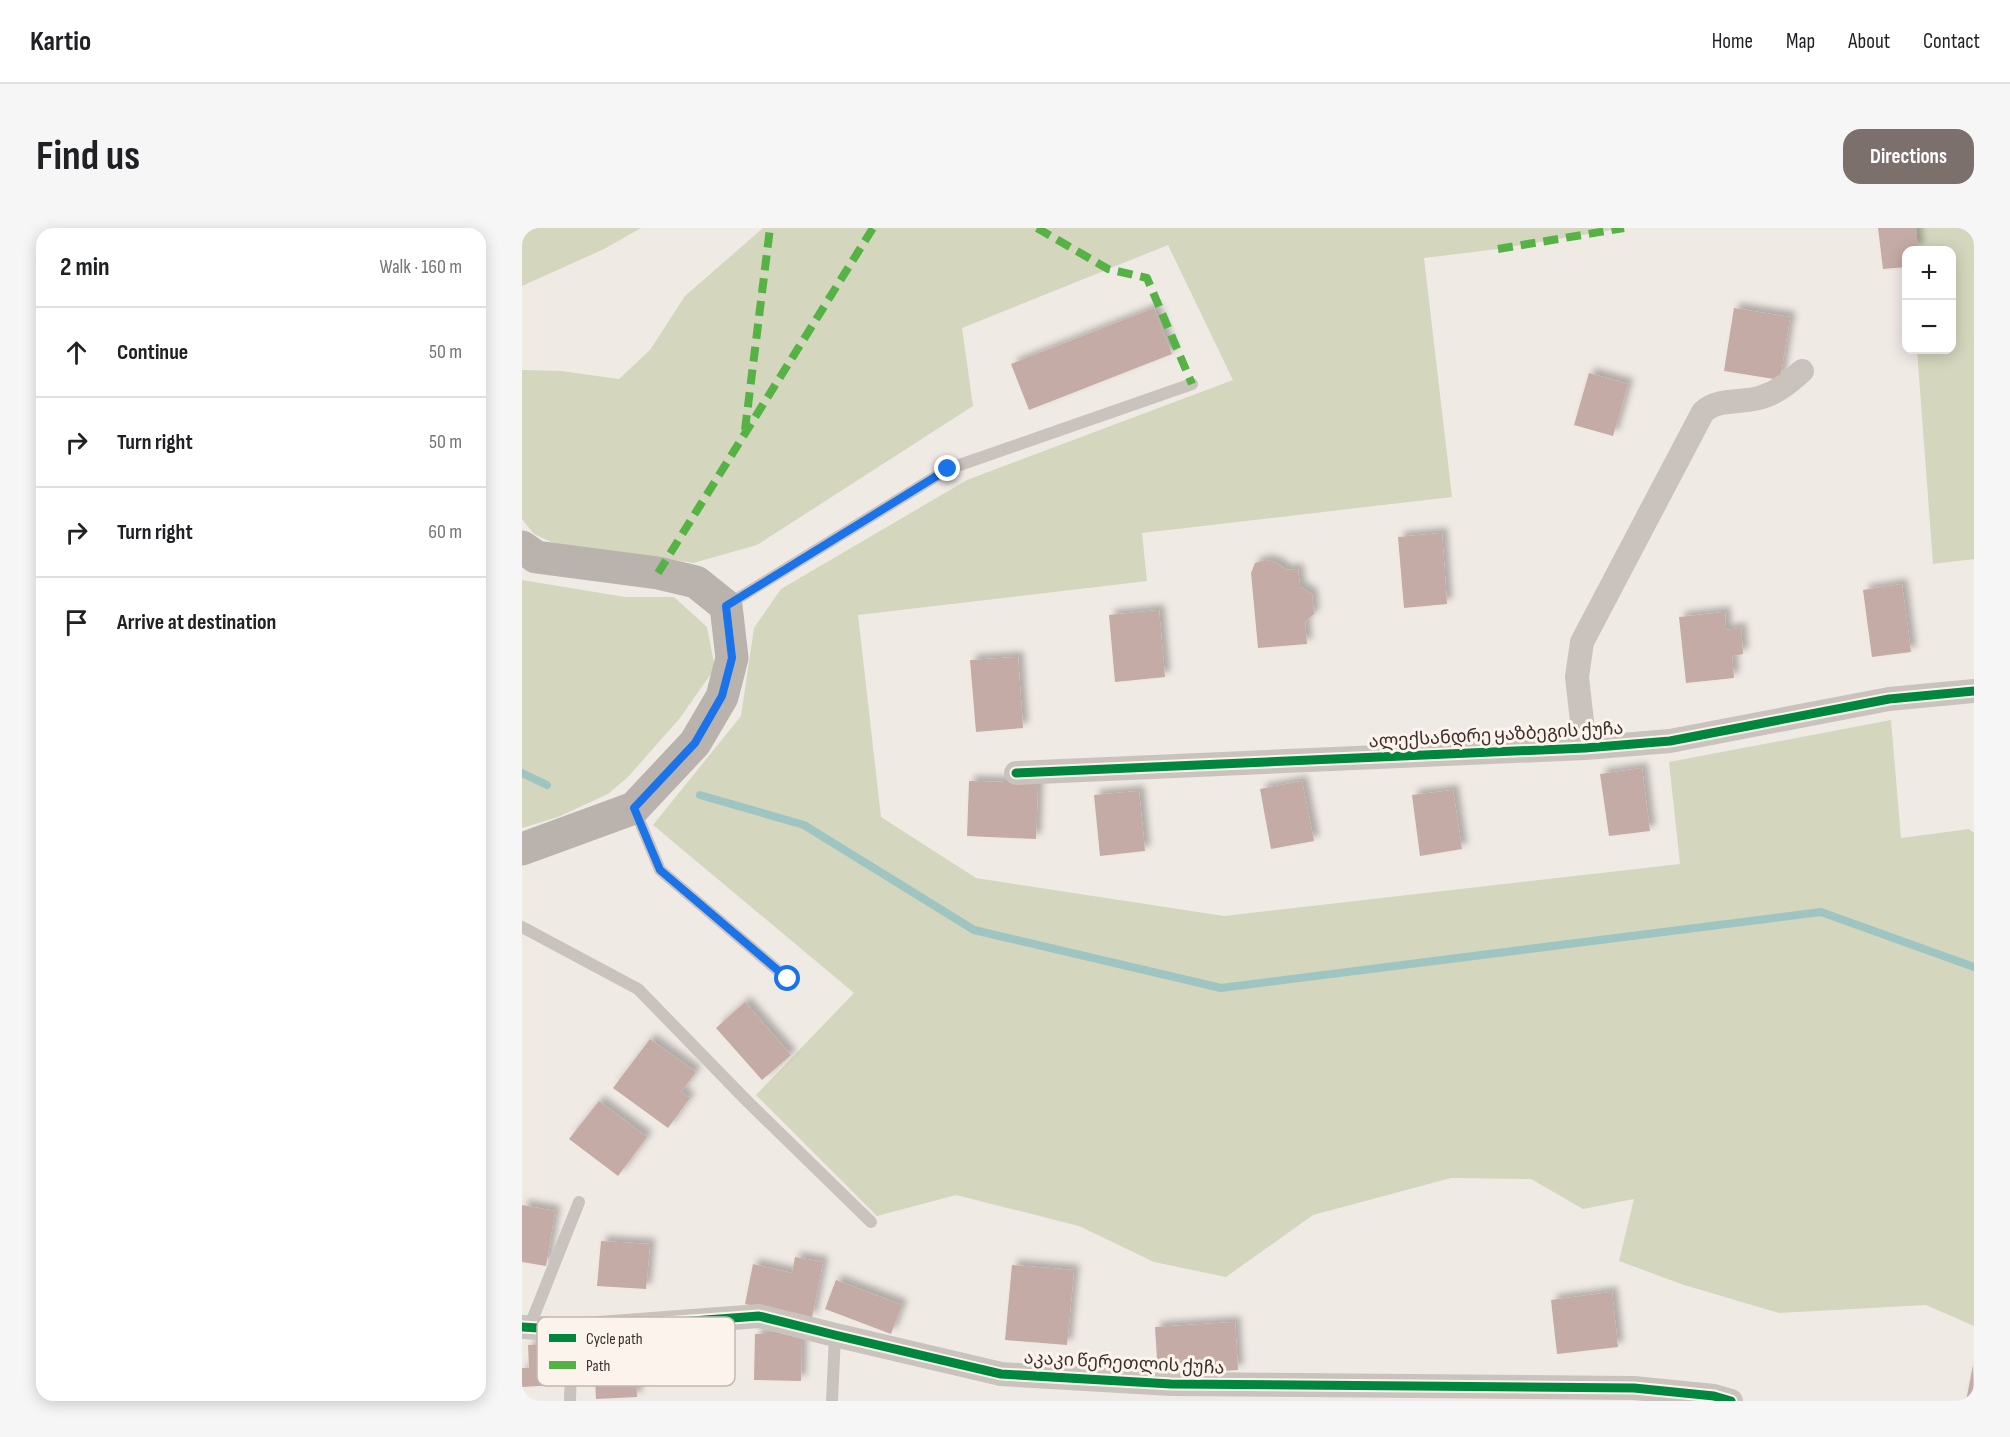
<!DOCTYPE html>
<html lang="en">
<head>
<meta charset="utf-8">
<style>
	:root { --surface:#fff; --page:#f6f6f6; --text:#202124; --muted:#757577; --line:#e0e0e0; --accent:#7b706b }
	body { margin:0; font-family:"Sofia Sans Condensed","Noto Sans Georgian",sans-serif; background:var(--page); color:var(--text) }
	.controls { position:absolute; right:18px; top:18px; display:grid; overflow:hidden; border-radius:12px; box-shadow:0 3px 15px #0003 }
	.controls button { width:54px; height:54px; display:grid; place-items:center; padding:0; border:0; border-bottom:2px solid var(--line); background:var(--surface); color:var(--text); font:30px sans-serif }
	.stop { position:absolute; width:18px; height:18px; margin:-14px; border:4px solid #1a73e8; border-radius:50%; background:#fff }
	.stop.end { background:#1a73e8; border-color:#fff; box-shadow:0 2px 6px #0008 }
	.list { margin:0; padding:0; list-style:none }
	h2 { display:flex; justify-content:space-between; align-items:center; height:78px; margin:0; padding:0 24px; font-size:26px }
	h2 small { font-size:20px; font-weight:400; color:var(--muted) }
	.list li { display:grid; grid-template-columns:39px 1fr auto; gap:18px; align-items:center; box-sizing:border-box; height:90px; padding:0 24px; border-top:2px solid var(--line) }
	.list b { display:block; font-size:22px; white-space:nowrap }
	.list em { font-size:20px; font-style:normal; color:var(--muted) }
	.icon { flex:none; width:33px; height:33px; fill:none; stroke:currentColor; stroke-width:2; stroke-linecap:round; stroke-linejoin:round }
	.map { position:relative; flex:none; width:1452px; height:1173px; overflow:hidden; border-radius:18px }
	header { display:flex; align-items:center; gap:36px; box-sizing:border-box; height:84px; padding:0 30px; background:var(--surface); border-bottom:2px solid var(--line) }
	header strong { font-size:28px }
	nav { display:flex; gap:33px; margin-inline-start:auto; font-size:21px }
	.intro { display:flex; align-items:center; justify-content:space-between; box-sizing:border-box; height:144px; padding:0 36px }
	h1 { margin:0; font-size:42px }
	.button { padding:15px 27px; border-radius:18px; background:var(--accent); color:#fff; font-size:21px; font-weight:700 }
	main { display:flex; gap:36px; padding:0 36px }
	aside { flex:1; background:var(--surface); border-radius:18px; box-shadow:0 3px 15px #0003 }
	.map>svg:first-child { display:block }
	.green { fill:#d4d6bd }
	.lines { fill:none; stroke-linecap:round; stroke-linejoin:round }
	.stream { stroke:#9ec5c1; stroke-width:8 }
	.building { fill:#c5aba5; filter:url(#shadow) }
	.lane { stroke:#cac2bd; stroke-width:12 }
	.street { stroke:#cac2bd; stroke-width:24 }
	.secondary { stroke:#bab2ad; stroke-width:33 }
	.quiet { stroke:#57b246; stroke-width:8; stroke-dasharray:15 8; stroke-linecap:butt }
	.cycleway-casing { stroke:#fcf3ed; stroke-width:13 }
	.cycleway { stroke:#00873e; stroke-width:9 }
	.route { stroke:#1a73e8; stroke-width:8 }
	.labels { text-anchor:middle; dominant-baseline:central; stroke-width:6; stroke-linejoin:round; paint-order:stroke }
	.street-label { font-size:18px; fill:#3c2e2a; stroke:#fcf3ed }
	.key { fill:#fcf3ed; stroke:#c2b8b2; stroke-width:1.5 }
	.key-label { font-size:16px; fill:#3c2e2a }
</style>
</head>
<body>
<header>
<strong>Kartio</strong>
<nav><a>Home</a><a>Map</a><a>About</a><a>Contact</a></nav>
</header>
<div class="intro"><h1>Find us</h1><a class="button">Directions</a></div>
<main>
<aside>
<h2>2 min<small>Walk · 160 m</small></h2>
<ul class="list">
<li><svg class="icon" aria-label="ahead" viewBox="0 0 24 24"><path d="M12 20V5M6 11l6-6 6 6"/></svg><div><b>Continue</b></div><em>50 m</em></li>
<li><svg class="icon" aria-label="right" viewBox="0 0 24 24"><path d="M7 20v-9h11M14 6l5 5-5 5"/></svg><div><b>Turn right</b></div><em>50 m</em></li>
<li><svg class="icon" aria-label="right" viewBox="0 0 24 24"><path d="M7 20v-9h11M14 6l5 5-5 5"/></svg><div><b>Turn right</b></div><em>60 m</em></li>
<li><svg class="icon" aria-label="arrive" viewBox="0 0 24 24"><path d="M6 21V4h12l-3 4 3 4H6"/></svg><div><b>Arrive at destination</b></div></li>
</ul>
</aside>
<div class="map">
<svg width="1452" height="1173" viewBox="0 0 1452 1173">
	<defs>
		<filter id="shadow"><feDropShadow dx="5.5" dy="-5.5" stdDeviation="3" flood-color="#0004"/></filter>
	</defs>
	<rect width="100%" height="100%" fill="#f0eae5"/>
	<!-- green -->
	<path class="green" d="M0 0H119L82 21 0 58Z
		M241 0H1102L976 21 902 30 930 269 620 305 625 353 336 387 359 589 454 650 702 688 1158 636 1147 534 1369 492 1379 610 1447 601 1452 605V1098L1404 1077 1257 1085 1162 1057 1097 1033 1112 971 1061 981 1009 951 929 950 791 987 704 1049 632 1034 557 998 434 967 355 988 234 867 332 765 131 597 219 488 232 400 259 361 445 252 711 152 646 17 440 100 451 178 235 317 171 335 128 328 47 322 12 306 0 291V142L39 143 97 151 128 122 163 68Z
		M1386 0H1452V331L1411 336 1395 122H1430V22H1388Z
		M0 352 103 369H152L185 399 193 440 158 490 106 549 86 566 36 589 0 600Z"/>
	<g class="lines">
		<!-- stream -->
		<path class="stream" d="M0 545 25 557
			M178 567 282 597 452 702 699 760 1299 684 1452 739"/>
	</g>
	<!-- building -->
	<path class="building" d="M1356 0H1394L1396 22H1384V39L1361 41Z
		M632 80 650 126 507 182 489 136Z
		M1212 80 1268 89 1258 152 1202 143Z
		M1067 145 1106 156 1091 208 1052 197Z
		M920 305 925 376 882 380 876 309Z
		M744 332 755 335 764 342 776 341 778 359 790 366 792 386 783 394 785 416 736 420 729 345 733 335Z
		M1380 356 1389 424 1350 429 1341 362Z
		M637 382 643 449 593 454 587 387Z
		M1203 384 1204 402 1219 400 1221 426 1210 428 1212 450 1164 455 1157 389Z
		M496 429 501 500 454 504 448 432Z
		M1120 540 1128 603 1087 608 1078 546Z
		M447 553 516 555 514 611 445 608Z
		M780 553 792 613 749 621 738 561Z
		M931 562 940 621 898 628 890 567Z
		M617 563 623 623 578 628 572 567Z
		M223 774 269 827 240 852 194 800Z
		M128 811 174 844 159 864 168 870 146 900 91 860Z
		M77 873 125 909 96 948 47 911Z
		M0 977 33 983 24 1038 0 1034Z
		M79 1013 128 1016 124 1061 75 1058Z
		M273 1029 301 1034 290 1090 223 1076 231 1036 270 1045Z
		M490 1037 552 1042 545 1117 483 1112Z
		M314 1052 380 1077 369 1106 303 1081Z
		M1090 1064 1096 1119 1035 1126 1029 1072Z
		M713 1094 716 1142 636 1147 633 1099Z
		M233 1106H280L279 1153 232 1152Z
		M112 1109 115 1169 74 1171 71 1111Z
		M31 1115 34 1157 0 1159V1140H7L6 1117Z
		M1451 1137 1452 1173H1444Z"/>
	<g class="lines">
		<!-- lane -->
		<path class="lane" d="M205 377 426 241 670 156
			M113 582 138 642 266 751
			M0 699 116 761 226 874 349 994
			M7 1100 57 974
			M48 1173 50 1102
			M310 1173 313 1107"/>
		<!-- street -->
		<path class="street" d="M1063 520 1055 449 1060 414 1181 184C1197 169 1221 176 1240 169 1256 164 1268 154 1280 143
			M494 545 1063 520 1148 513 1367 471 1452 463
			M0 1099 50 1102 237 1088 313 1107 479 1146 649 1156 1112 1160 1192 1168 1209 1173"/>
		<!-- secondary -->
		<path class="secondary" d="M0 319 14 329 136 345 174 354 204 378 210 430 200 469 173 515 112 580 0 621"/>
		<!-- quiet -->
		<path class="quiet" d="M515 0 586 41 625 50 670 156
			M976 21 1102 0
			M223 202 248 0
			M136 345 351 0"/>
		<defs>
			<path id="cycleway" d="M494 545 1063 520 1148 513 1367 471 1452 463
				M0 1099 50 1102 237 1088 313 1107 479 1146 649 1156 1112 1160 1192 1168 1209 1173"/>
		</defs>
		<!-- cycleway casing -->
		<use href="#cycleway" class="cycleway-casing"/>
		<!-- cycleway -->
		<use href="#cycleway" class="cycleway"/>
	</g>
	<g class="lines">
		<!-- route -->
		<path class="route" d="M266 751 138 642 112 580 173 515 200 468 210 430 204 378 426 241"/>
	</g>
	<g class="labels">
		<!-- street labels -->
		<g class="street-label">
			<text transform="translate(974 507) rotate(-3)">ალექსანდრე ყაზბეგის ქუჩა</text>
			<text transform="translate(602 1135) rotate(3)">აკაკი წერეთლის ქუჩა</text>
		</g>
	</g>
	<!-- legend -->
	<rect x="15" y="1089" width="198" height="69" rx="9" class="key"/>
	<rect x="27" y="1106" width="27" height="8" fill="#00873e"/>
	<rect x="27" y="1133" width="27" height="8" fill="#57b246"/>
	<g class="key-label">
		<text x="64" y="1116">Cycle path</text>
		<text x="64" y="1143">Path</text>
	</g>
</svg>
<div class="controls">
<button>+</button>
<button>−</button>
</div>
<div class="stop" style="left:266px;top:751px"></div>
<div class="stop end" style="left:426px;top:241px"></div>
</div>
</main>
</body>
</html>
